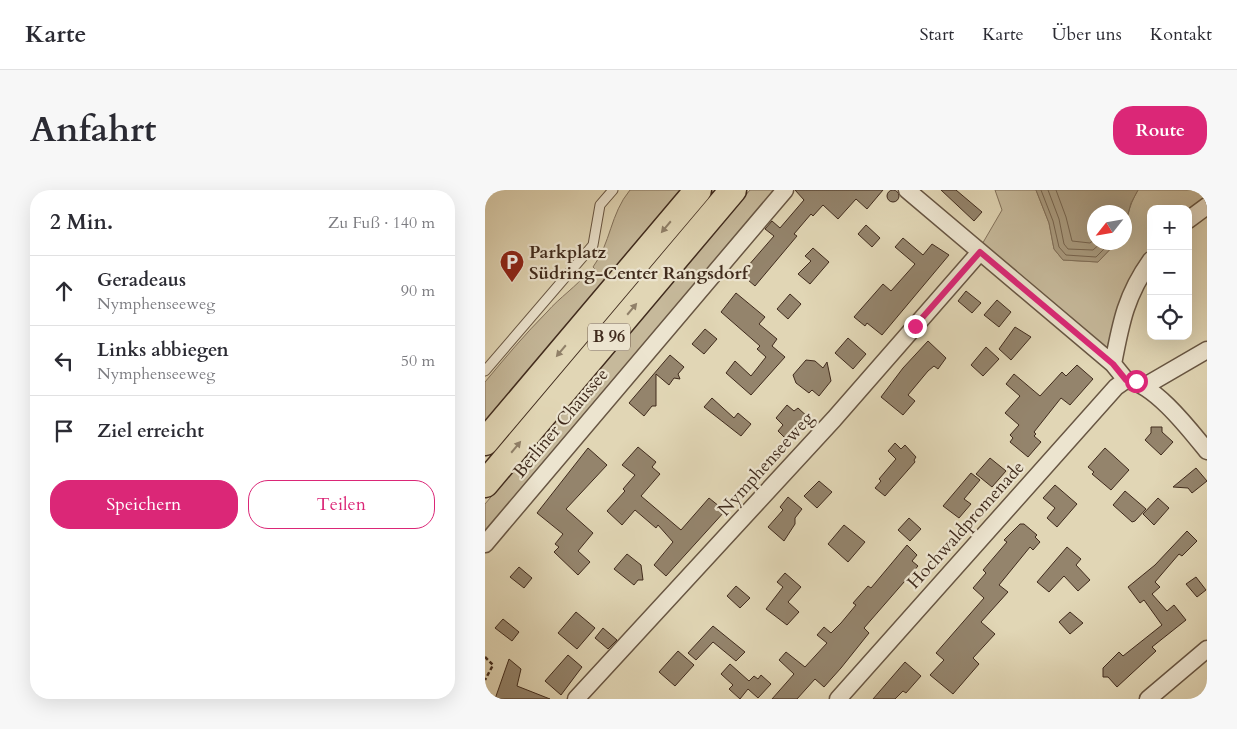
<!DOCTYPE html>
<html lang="de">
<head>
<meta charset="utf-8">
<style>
	:root { --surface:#fff; --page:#f7f7f7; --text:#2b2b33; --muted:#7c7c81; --line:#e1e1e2; --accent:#db2777 }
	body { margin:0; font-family:Cardo,serif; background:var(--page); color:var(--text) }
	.controls { position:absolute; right:15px; top:15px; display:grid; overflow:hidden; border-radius:10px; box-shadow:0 5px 20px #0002 }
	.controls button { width:45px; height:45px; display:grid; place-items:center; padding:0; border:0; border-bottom:1px solid var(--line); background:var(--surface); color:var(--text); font:25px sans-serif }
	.compass { position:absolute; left:602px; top:15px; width:45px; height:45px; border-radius:50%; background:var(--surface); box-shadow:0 5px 20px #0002; rotate:239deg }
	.stop { position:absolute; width:15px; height:15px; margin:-11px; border:4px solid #db2777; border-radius:50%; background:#fff }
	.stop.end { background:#db2777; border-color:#fff; box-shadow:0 1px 5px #0008 }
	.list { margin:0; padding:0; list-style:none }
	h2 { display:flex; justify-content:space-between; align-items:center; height:65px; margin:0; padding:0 20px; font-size:21px }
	h2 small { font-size:16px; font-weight:400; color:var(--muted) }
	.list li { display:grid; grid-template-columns:32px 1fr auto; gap:15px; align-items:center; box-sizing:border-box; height:70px; padding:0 20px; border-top:1px solid var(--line) }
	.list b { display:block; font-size:19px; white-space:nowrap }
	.list p { margin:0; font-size:16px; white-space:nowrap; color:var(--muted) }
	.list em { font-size:16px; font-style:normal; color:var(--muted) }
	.actions { display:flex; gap:10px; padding:15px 20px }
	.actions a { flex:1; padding:11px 0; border:1px solid var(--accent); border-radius:20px; text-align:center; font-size:18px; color:var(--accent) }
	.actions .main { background:var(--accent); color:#fff }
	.icon { flex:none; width:28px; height:28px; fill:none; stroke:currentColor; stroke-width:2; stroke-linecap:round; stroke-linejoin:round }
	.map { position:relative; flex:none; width:722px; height:509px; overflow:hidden; border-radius:20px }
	header { display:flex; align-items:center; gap:30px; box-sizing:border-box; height:70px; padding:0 25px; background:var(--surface); border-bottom:1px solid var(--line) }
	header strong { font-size:24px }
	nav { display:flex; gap:28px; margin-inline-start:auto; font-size:18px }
	.intro { display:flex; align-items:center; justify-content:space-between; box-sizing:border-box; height:120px; padding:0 30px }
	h1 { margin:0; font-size:35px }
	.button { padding:12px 22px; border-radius:20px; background:var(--accent); color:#fff; font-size:18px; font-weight:700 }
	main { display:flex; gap:30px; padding:0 30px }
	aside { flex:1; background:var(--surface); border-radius:20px; box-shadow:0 5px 20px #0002 }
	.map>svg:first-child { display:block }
	.green { fill:#c6b99b; stroke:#83725c }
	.water { fill:#aa9c81; stroke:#806f59 }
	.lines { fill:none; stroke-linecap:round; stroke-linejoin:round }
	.shore { stroke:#75644f; stroke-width:1 }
	.building { fill:#94846c; stroke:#402b1d }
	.lane-casing { stroke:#685643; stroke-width:11 }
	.street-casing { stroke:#685643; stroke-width:19 }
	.primary-casing { stroke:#402b1d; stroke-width:29 }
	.path { stroke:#402b1d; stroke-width:2.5; stroke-dasharray:4 2.5; stroke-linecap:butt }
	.lane { stroke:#ece4cf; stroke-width:9 }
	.street { stroke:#ece4cf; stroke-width:16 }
	.primary { stroke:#e1d6b5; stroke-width:26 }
	.oneway { fill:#908069 }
	.route { stroke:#db2777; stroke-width:6 }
	.labels { text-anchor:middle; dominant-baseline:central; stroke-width:4.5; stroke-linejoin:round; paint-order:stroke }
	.shield { fill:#ece4cf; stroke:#746252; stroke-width:1 }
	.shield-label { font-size:16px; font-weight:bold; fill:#402b1d }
	.poi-label { font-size:18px; font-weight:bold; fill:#402b1d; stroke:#ece4cf; text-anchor:start }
	.street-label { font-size:18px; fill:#402b1d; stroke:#ece4cf }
</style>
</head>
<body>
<header>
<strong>Karte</strong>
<nav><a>Start</a><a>Karte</a><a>Über uns</a><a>Kontakt</a></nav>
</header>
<div class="intro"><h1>Anfahrt</h1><a class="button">Route</a></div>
<main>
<aside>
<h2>2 Min.<small>Zu Fuß · 140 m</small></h2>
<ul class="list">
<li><svg class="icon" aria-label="ahead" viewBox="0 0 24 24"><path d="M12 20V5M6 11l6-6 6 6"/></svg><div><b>Geradeaus</b><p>Nymphenseeweg</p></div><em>90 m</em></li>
<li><svg class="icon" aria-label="left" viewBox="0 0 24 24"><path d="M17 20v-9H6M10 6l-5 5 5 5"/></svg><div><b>Links abbiegen</b><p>Nymphenseeweg</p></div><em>50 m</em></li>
<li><svg class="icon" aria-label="arrive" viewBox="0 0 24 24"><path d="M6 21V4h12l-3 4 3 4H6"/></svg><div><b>Ziel erreicht</b></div></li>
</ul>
<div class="actions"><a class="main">Speichern</a><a>Teilen</a></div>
</aside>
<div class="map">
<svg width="722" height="509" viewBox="0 0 722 509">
	<rect width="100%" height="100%" fill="#e1d6b5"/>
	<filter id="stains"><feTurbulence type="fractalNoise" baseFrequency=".004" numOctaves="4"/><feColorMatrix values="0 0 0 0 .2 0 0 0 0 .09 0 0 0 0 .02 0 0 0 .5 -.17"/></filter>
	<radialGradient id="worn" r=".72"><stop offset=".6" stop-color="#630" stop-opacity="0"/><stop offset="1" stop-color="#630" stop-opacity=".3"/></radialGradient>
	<!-- green -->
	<path class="green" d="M145 0H201L0 238V192C20 168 40 144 62 122 75 107 91 97 104 81L107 83 110 79 108 77C126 53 125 24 145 0Z
		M265 0H291L0 345V314Z
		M510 0H551L564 33 569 59 578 70 613 72 631 53 640 52C640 33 643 17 653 0H722V12L703 25V19H666V64L627 170 496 56 517 20Z"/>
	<!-- water -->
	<path class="water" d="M551 0H653L646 13 640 35V22H610V52L631 53 613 72 578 70 569 59 564 33Z"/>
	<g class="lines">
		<!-- shore -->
		<path class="shore" d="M556 0 568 31 574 57 581 65 611 67 626 52
			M563 0 574 29 579 54 583 59 608 60 617 52
			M571 0 581 27 587 51 605 53 610 49"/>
	</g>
	<!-- building -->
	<path class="building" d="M402 6a6 6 0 1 1 12 0a6 6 0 1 1-12 0Z
		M310 0H398L382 19 371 9 353 29 338 15 328 26 326 24 309 44 312 46 270 96 256 84 289 46 280 39 287 31 295 38 319 10Z
		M456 0H471L497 22 489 31Z
		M381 35 395 48 387 57 373 44Z
		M418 48 438 65 447 54 464 65 397 145 382 133 380 136 369 127 398 94 406 101 430 74 410 57Z
		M328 58 344 72 325 94 313 84 326 71 320 66Z
		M481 101 496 113 487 123 473 111Z
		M251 103 280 127 274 134 292 149 287 156 300 167 266 205 241 183 250 171 266 186 281 167 272 159 275 156 236 122Z
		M305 104 316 114 303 129 292 119Z
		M512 110 526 122 514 137 499 125Z
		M530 137 546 147 526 170 514 159Z
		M220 139 232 149 219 164 207 154Z
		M363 148 381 164 368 179 350 163Z
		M443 151 461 168 453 179 449 176 443 181 423 205 430 211 418 225 396 207 418 178Z
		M501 157 514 169 498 186 486 175Z
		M185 165 199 177 193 184 195 189 189 188 184 195 171 184V216H167L159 226 144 213Z
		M321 170 330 171 338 178 342 172 346 191 334 206 327 200 324 203 311 193 308 185Z
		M592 175 608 189 585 215 576 208 549 242 551 244 549 246 556 252 543 267 525 252 528 248 525 245 534 235 520 223 535 206 521 194 529 184 555 206 577 182 581 186Z
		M227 208 249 228 253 223 266 234 256 246 219 217Z
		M302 215 309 221 313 218 324 228 303 251 293 241 298 235 291 228Z
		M666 237H677V242L688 252 676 265 660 250 666 243Z
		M410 253 416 259 420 255 431 267 429 270 430 272 400 306 390 298 396 291 394 289 411 269 403 261Z
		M153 257 171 272 167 277 175 284 156 306 196 340 224 308 240 321 181 386 169 375 188 352 173 335 171 338 150 320 137 335 122 321 140 301 138 299 150 285 137 275Z
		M103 258 122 275 81 319 108 343 93 361 105 372 93 385 69 362 74 357 70 354 78 344 52 323Z
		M620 258 644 280 626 300 607 284 609 282 603 277Z
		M505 268 521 281 507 297 491 284Z
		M711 278 722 291 707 303 703 298 688 297Z
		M486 283 495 290 479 309 486 314 474 328 458 316Z
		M334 291 347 302 332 318 319 306Z
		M570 295 592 314 572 337 562 328 570 318 558 308Z
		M640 301 661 319 650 331 647 332 628 315Z
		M303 307 317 319 310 328V334L299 351 283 337 298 320 295 317Z
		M673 308 684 318 669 335 658 324Z
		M424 328 436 339 425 351 413 340Z
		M535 334H539L552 345 550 347 555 352 548 360 545 357 514 395 523 402 496 432 510 444 488 468 494 474 468 504 445 485 459 470 451 463 499 408 488 398 501 383 498 380 522 352 519 350Z
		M359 335 380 352 363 372 343 354Z
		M702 341 712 351 697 366 694 364 670 392 675 397 667 404 682 421 689 415 701 430 667 457 671 461 632 497 623 487H618V478L634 462 638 466 677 435 659 410 655 413 643 397 670 375Z
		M422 355 432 365 427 371 433 376 379 438 384 443 356 478 339 497 330 489 312 509H287L309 484 294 470 301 462 320 477 342 453 332 445 339 437 346 443 356 433 371 415 368 413 383 396 386 398Z
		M582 357 596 369 591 375 605 390 593 401 579 386 564 402 552 392Z
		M142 364 156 375 158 390H153L149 395 129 379Z
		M34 377 47 388 39 398 25 387Z
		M300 383 316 397 303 412 314 422 302 435 281 419 298 397 292 392Z
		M711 387 721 400 712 407 701 394Z
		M251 396 265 408 255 418 242 406Z
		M91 422 110 438 92 459 73 443Z
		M585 422 598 433 585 444 574 432Z
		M18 429 34 442 27 451 10 438Z
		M228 436 260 462 251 471 228 452 211 470 203 463Z
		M118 438 132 450 123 459 110 448Z
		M193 461 209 475 190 496 174 482Z
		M83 465 97 477 76 505 60 491Z
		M24 469 36 479 32 496 65 509H10Z
		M420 472 436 486 421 503 418 501 410 509H388Z
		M245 474 264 491 269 486 273 489 276 485 286 494 273 508 263 499 255 509 244 499 248 495 236 484Z"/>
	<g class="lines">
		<defs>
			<path id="lane" d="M0 181 108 55 115 15 128 0"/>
			<path id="street" d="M422 0 628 174 641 190C669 193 705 240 722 261
				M703 30 722 16
				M628 174C636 132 641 105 666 70
				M660 196 722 160
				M0 354 300 0
				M91 509 349 229 495 62
				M353 509 631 197 641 190
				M663 509 722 459"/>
			<path id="primary" d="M0 252 213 0
				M0 294 248 0"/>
		</defs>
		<!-- lane casing -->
		<use href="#lane" class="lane-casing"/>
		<!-- street casing -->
		<use href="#street" class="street-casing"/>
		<!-- primary casing -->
		<use href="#primary" class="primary-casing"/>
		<!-- path -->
		<path class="path" d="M0 467 8 475 0 490"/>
		<!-- lane -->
		<use href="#lane" class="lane"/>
		<!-- street -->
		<use href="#street" class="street"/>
		<!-- primary -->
		<use href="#primary" class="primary"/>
	</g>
	<!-- one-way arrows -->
	<defs><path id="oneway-solid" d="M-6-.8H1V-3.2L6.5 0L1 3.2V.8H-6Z" transform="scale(1.25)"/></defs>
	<g class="oneway">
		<use href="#oneway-solid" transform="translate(181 37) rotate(130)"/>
		<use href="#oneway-solid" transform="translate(147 119) rotate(-50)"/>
		<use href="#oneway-solid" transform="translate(76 161) rotate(130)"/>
		<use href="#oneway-solid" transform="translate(31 257) rotate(-50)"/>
	</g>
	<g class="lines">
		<!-- route -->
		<path class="route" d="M430 136 495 62 628 174 641 190 651 191"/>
	</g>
	<!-- icons -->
	<defs>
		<symbol id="parking-pin" viewBox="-11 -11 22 30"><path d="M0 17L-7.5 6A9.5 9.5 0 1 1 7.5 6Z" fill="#8f2418" stroke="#ece4cf"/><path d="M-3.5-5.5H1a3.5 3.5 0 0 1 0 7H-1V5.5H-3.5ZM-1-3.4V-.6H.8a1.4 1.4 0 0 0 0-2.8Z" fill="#fff"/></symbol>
	</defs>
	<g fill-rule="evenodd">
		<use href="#parking-pin" x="13" y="58" width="28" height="38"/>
	</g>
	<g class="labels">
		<!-- shield labels -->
		<rect class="shield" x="103" y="133.5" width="42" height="27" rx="4"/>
		<g class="shield-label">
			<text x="124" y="147">B 96</text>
		</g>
		<!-- poi labels -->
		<g class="poi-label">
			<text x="44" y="62">Parkplatz<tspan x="44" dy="21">Südring-Center Rangsdorf</tspan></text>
		</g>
		<!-- street labels -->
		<g class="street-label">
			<text transform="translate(76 233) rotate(-50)">Berliner Chaussee</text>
			<text transform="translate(281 274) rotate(-48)">Nymphenseeweg</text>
			<text transform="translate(481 335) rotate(-48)">Hochwaldpromenade</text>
		</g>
	</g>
	<rect width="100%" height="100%" filter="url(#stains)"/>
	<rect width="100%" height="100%" fill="url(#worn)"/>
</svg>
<div class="controls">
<button>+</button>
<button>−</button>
<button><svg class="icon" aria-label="locate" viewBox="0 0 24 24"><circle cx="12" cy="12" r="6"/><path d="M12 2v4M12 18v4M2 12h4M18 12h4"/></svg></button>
</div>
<svg class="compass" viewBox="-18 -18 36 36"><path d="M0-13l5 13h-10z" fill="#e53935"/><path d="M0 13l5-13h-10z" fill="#7c7c81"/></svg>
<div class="stop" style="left:651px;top:191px"></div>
<div class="stop end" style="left:430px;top:136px"></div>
</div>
</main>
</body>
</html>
